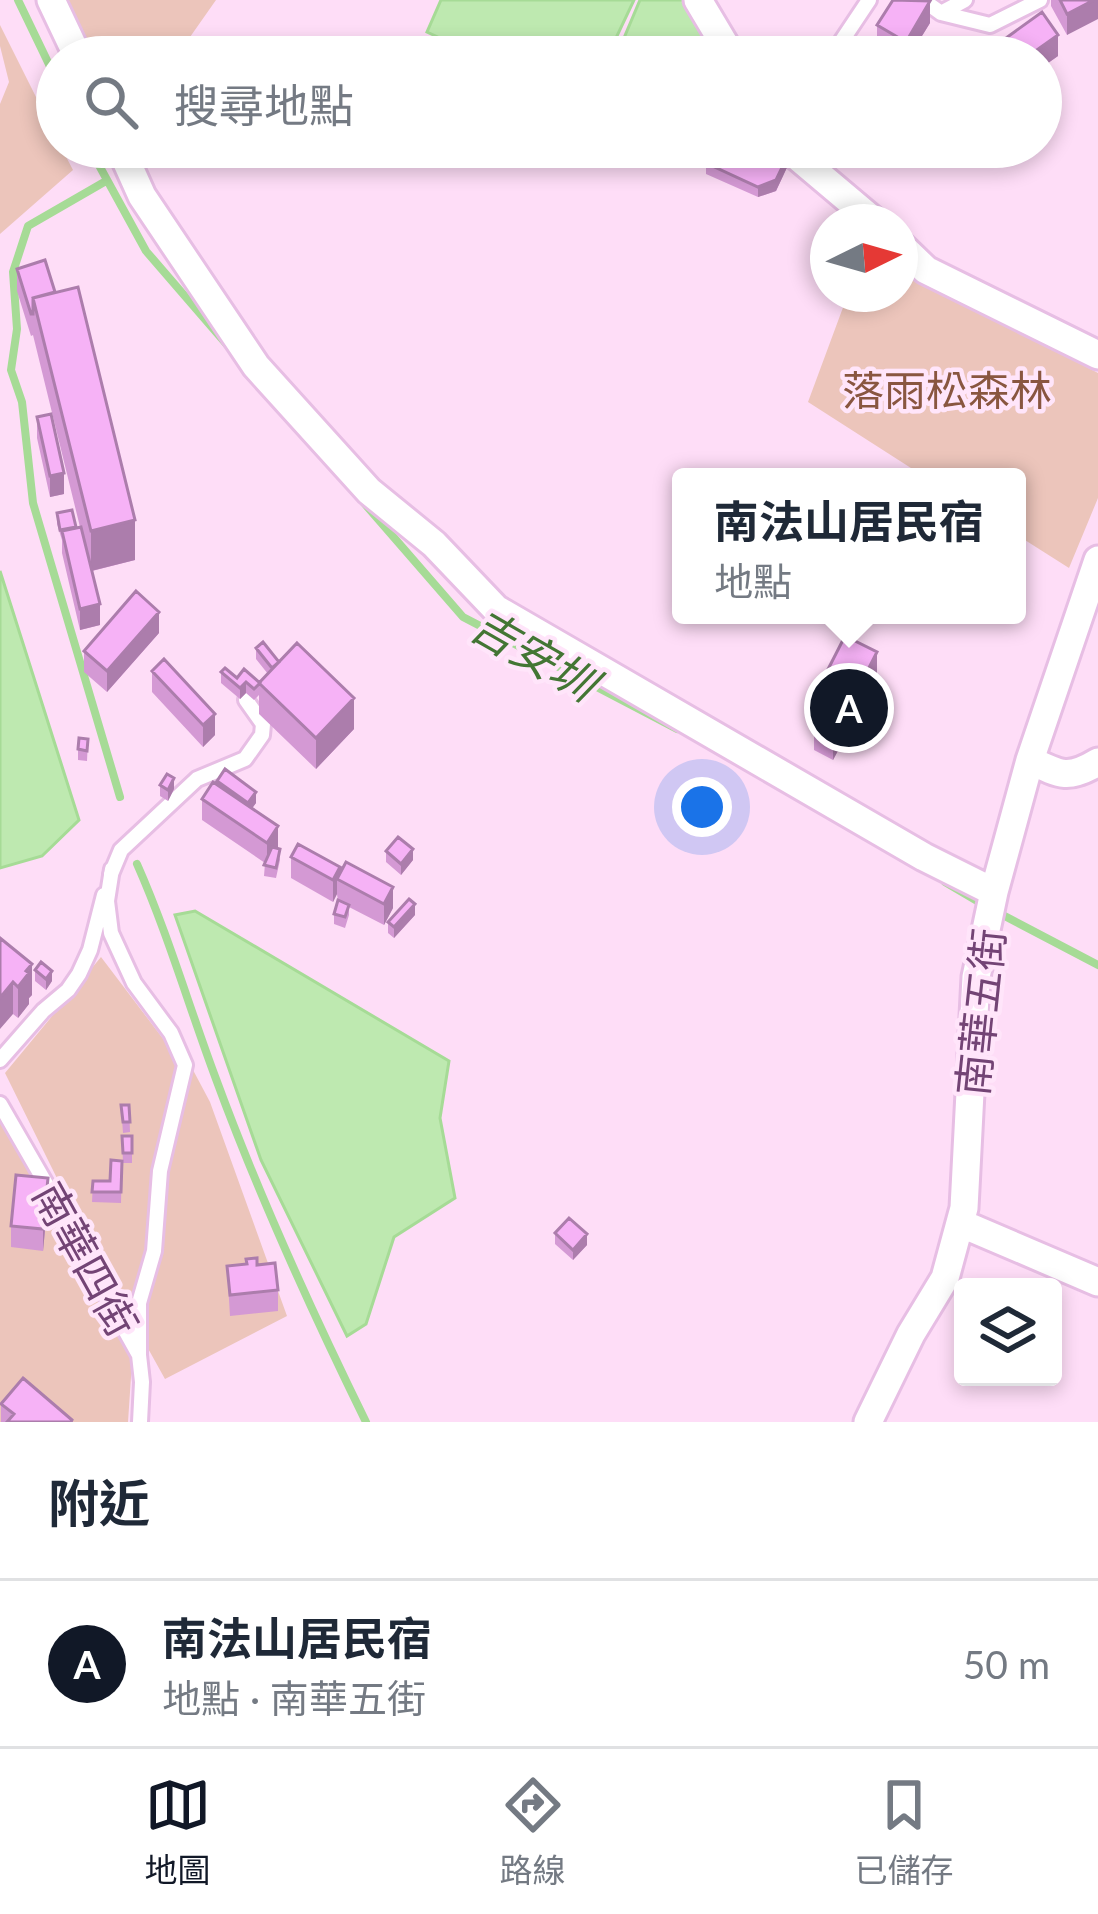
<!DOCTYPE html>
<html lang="zh-TW">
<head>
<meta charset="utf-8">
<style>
	:root { --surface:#fff; --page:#f2f2f3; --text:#1f2937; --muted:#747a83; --line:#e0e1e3; --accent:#111827 }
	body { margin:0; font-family:Lato,"Noto Sans TC",sans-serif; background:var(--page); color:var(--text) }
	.controls { position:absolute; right:36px; bottom:36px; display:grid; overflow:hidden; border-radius:12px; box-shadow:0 6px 18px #0003 }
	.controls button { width:108px; height:108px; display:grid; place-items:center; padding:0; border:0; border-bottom:3px solid var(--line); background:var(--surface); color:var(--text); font:60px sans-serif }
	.compass { position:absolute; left:810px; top:204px; width:108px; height:108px; border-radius:50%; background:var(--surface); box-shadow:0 6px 18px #0003; rotate:85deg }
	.you { position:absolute; left:702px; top:807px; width:42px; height:42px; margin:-30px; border:9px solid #fff; border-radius:50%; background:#1a73e8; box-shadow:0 0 0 18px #1a73e833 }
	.badge { display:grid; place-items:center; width:78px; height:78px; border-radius:50%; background:var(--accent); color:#fff; font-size:39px; font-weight:700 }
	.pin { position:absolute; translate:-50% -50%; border:6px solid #fff; box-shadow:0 3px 12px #0006 }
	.popup { position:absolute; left:672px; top:468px; width:354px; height:156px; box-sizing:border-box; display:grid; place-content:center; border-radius:12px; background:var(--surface); filter:drop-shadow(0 3px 9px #0005); font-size:39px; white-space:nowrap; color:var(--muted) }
	.popup b { font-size:45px; color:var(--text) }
	.popup::after { content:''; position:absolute; left:50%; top:100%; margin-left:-24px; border:24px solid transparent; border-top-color:var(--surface) }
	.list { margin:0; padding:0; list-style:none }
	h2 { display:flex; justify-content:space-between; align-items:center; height:156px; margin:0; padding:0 48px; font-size:51px }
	h2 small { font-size:39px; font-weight:400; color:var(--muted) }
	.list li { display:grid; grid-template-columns:78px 1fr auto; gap:36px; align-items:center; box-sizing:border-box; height:168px; padding:0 48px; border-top:3px solid var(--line) }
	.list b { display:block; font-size:45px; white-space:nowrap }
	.list p { margin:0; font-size:39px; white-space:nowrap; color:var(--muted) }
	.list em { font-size:39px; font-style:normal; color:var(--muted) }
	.icon { flex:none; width:66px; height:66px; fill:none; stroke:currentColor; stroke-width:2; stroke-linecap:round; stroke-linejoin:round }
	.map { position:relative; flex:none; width:1098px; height:1422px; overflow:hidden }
	.search { position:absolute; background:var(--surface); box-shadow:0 6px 18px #0003; left:36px; right:36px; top:36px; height:132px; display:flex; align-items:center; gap:30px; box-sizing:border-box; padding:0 42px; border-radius:66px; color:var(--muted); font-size:45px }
	.sheet { height:324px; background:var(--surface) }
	nav { display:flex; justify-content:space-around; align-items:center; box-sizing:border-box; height:168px; border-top:3px solid var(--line); background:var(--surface); font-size:33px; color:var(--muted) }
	nav a { display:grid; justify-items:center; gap:6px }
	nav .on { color:var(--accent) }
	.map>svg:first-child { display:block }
	.green { fill:#ecc5bb }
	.water { fill:#bee9b0; stroke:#a6db96; stroke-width:3 }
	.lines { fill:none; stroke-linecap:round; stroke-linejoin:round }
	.stream { stroke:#a6db96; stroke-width:8 }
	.lane-casing { stroke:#e7bee4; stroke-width:20 }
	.street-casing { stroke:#e7bee4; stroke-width:33 }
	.lane { stroke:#fff; stroke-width:14 }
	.street { stroke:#fff; stroke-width:27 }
	.wall { fill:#d499d4 }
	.shaded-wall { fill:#ac7dac }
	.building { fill:#f6b2f6; stroke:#ac7dac; stroke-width:3 }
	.labels { text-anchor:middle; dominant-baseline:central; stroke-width:9; stroke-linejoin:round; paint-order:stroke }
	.park-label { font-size:42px; fill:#895640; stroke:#ffe5fa }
	.street-label { font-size:42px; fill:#734475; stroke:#ffe5fa }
	.water-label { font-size:45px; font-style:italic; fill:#437634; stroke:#ffe5fa }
</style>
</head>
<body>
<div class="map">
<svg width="1098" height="1422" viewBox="0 0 1098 1422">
	<rect width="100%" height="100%" fill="#feddf7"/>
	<!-- green -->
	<path class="green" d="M41 0H216L176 57H82Z
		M0 25 57 139V147H61L73 170 0 234V104L9 82 0 46Z
		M900 270 1098 373V498L1069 568 1017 535V477H925L808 402 848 294H900Z
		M101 957 164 1040 193 1070 210 1102 287 1316 165 1379 85 1235 5 1073Z
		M0 1122 46 1193 132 1362 128 1422H0Z"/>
	<!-- water -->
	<path class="water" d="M441 0H634L607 57H481L427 32Z
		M640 0H687L722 57H616Z
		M0 571 79 820 42 856 0 868Z
		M195 911 449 1061 440 1118 455 1198 394 1237 366 1324 347 1336 261 1160 175 915Z"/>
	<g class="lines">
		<!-- stream -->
		<path class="stream" d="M18 0 57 81
			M89 147 146 251 228 346
			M106 181 28 226 13 272 17 329 11 370 22 402 33 503 120 797
			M364 503 463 617 677 729
			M137 864C168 934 189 1007 216 1079 259 1196 311 1310 366 1422
			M945 882 984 905
			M997 912 1098 965"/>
		<defs>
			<path id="lane" d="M923 0 941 13 965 0
				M941 13 990 25 1040 0
				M831 57 869 0
				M112 869 107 901 111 933 134 983 171 1033 185 1065 160 1171 154 1251 139 1303V1355
				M111 874 121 850 197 779 245 759 262 735 263 724 246 700
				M0 1060 43 1011 68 990 79 974 90 950 104 895
				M0 1104 57 1203 77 1244 139 1355 142 1382 140 1422"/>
			<path id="street" d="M51 0 78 57
				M698 0 732 57
				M120 147 142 196 256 366 369 491 434 544 496 609 924 857 994 892
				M786 147 875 222
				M900 245 926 270 1098 355
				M1030 760C1060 775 1068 780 1098 762
				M960 1223 1098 1282
				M868 1422 911 1334 945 1278 964 1208 976 977 994 892 1030 760 1098 560"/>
		</defs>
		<!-- lane casing -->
		<use href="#lane" class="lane-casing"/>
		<!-- street casing -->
		<use href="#street" class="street-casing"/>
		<!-- lane -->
		<use href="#lane" class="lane"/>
		<!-- street -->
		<use href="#street" class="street"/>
	</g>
	<!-- wall -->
	<path class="wall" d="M1051 0H1098L1067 35 1051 6Z
		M930 23 909 57H895L877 46V25Z
		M999 43 1058 56 1041 68V57H999Z
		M744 156 790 161 776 191 758 197 706 174V163Z
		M45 260 135 560 92 571 100 625 80 630 62 553V540L57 524V513L76 528 80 527 33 335 31 336 17 291V269Z
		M37 417 64 494 50 497 37 438Z
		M159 633 107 692 84 672V651Z
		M256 648 279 662 354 729 316 769 259 714V695L254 700 246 693 240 699 221 683V672L237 678 259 682 268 674 256 659Z
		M152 671 215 735 203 747 152 692Z
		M821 683 877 693 848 749 841 745 833 760 814 750V709L821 695Z
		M88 739 87 761 78 760V749Z
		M217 781 256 803 252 808 278 847 280 860 276 878 264 876 265 863 202 820V799L217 785Z
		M160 785 174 789 168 801 160 796Z
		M386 851 413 860 401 875 386 862Z
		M291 857 340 872 393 908 384 925 349 907V915L345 928 334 924V914L338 901 337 894 333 902 291 878Z
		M415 915 394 938 388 933V922Z
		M0 938 32 995 29 998V1004L18 1018 13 1014Z
		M35 970 52 981 46 990 35 981Z
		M121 1105H129L130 1132 123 1133Z
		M122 1136H132V1163H123Z
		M122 1161 121 1203 92 1202 93 1181H110Z
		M48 1199 43 1251 11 1247V1226Z
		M555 1233 587 1245 573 1260 555 1244Z
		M257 1265 278 1290V1311L230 1316 227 1266Z
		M1 1404 72 1422H1Z"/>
	<!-- shaded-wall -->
	<path class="shaded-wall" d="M1094 0H1098V19L1067 35V14Z
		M930 1V23L909 57H906V42Z
		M1058 35V56L1041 68V57H1027Z
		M790 151V161L776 191 758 197V187Z
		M64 473V494L50 497V476Z
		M135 520V560L91 571V531Z
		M100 604V625L80 630V609Z
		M159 612V633L107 692V671Z
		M877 652V693L848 749V709Z
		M246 682V693L240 699V688Z
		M354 698V729L316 769V738Z
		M841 705V745L833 760V719Z
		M215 714V735L203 747V725Z
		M174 778V789L168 801V790Z
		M256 792V803L248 814V803Z
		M278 826V847L267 864V843Z
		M413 849V860L401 875V864Z
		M340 867V881L337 879V894L333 902V880Z
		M393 887V908L384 925V904Z
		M415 904V915L394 938V927Z
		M32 964V995L29 998V1004L18 1018V987Z
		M52 971V981L46 990V979Z
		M13 982V1014L0 1029V998Z
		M48 1178V1199L43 1251V1229Z
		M587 1234V1245L573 1260V1250Z"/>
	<!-- building -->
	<path class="building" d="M893 0 930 1 906 42 877 25Z
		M1060 0H1094L1067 14Z
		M1042 12 1058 35 1027 57H1009L999 43Z
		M713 147H726L744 156 749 147H786L790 151 776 180 758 187 706 163Z
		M45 260 55 292 33 298V314H31L17 269Z
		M78 287 135 520 91 531 33 298Z
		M51 414 64 473 50 476 37 417Z
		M72 510 76 527 60 530 57 513Z
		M81 527 100 604 80 609 62 531Z
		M136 591 159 612 107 671 84 651Z
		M845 636 877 652 848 709 841 705 833 719 814 709 826 686 821 683Z
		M263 642 279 662 272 668 256 648Z
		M297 643 354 698 316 738 259 683Z
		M164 659 215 714 203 725 152 671Z
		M225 668 237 678 244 669 260 683 254 689 246 682 240 688 221 672Z
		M79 738 88 739 87 751 78 749Z
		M225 769 256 792 248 803 217 781Z
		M167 774 174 778 168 790 160 785Z
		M213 782 278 826 267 843 202 799Z
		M398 837 413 849 401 864 386 851Z
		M298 844 340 867 333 880 291 857Z
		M272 847 280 849 276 868 264 865Z
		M346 862 393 887 384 904 337 879Z
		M409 899 415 904 394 927 388 922Z
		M338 900 349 905 345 917 334 914Z
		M0 938 32 964 26 971 29 973 18 987 13 982 0 998Z
		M41 962 52 971 46 979 35 970Z
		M121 1105H129L130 1122H123Z
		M122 1136H132V1153H123Z
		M111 1160 122 1161 121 1192H92L93 1181H110Z
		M16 1175 48 1178 43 1229 11 1226Z
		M569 1218 587 1234 573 1250 555 1233Z
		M257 1258V1265L275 1263 278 1290 230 1295 227 1266 247 1264 246 1259Z
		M23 1378 72 1420 71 1422H7L14 1414 1 1404Z"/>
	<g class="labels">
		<!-- park labels -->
		<g class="park-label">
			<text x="947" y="390">落雨松森林</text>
		</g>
		<!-- street labels -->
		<g class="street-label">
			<text transform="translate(980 1012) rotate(-84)">南華五街</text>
			<text transform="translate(86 1259) rotate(61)">南華四街</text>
		</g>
		<!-- water labels -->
		<g class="water-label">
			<text transform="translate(534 654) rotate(30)">吉安圳</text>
		</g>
	</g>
</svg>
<div class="controls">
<button><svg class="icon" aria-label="layers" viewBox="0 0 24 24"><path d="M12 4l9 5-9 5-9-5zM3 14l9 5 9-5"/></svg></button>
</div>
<svg class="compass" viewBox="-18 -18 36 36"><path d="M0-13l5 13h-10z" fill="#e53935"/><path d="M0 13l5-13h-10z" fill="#747a83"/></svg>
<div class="you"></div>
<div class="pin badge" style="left:849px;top:708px">A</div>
<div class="popup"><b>南法山居民宿</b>地點</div>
<div class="search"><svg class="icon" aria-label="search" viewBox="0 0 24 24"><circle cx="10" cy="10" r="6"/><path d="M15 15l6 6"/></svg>搜尋地點</div>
</div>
<section class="sheet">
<h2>附近<small></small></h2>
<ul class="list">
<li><span class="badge">A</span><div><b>南法山居民宿</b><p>地點 · 南華五街</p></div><em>50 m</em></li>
</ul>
</section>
<nav>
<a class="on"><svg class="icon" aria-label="map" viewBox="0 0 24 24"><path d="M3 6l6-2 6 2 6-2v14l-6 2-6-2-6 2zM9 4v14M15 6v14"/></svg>地圖</a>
<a><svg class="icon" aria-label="directions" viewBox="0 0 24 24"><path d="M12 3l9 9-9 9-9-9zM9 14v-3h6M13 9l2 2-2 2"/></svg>路線</a>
<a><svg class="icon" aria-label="saved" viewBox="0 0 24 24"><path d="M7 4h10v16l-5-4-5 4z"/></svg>已儲存</a>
</nav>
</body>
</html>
